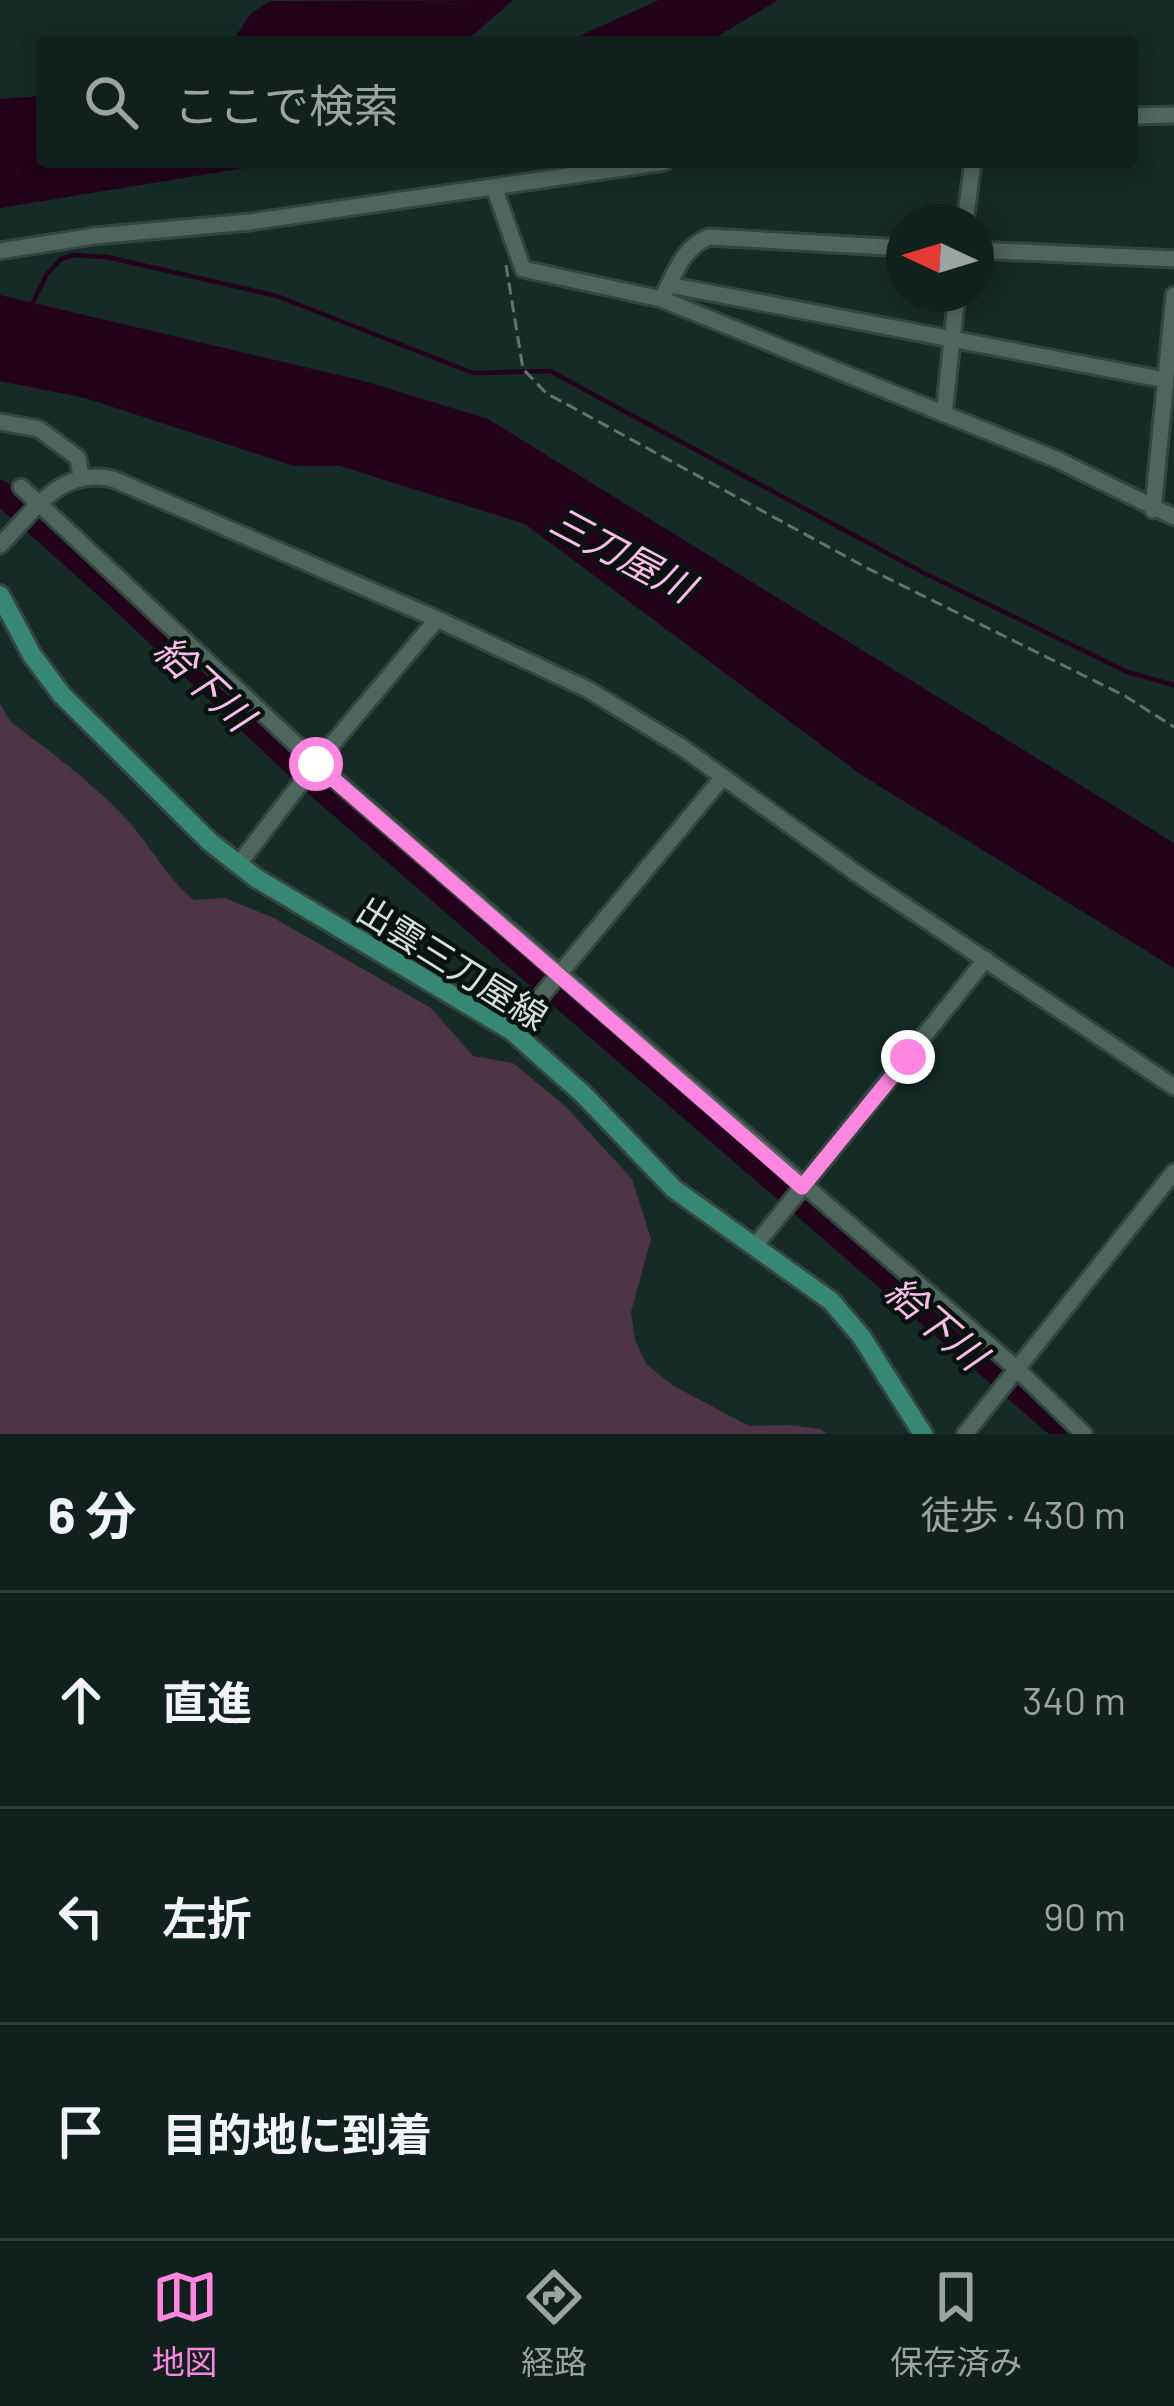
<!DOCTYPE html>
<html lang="ja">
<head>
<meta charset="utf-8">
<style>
	:root { --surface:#10201c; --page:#1e2d29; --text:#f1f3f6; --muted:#9ca3a3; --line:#303e3b; --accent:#fe85e0 }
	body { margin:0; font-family:Barlow,"Noto Sans JP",sans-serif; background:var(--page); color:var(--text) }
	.compass { position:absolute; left:886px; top:204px; width:108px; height:108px; border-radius:50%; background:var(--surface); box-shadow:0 6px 18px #0003; rotate:274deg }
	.stop { position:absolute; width:36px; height:36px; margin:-27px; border:9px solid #fe85e0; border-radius:50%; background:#fff }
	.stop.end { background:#fe85e0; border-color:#fff; box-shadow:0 3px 12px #0008 }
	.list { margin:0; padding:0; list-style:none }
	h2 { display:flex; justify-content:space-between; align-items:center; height:156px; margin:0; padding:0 48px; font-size:51px }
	h2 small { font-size:39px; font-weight:400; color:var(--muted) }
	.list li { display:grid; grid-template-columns:78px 1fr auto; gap:36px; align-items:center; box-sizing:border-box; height:216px; padding:0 48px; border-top:3px solid var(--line) }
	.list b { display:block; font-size:45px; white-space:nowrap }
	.list em { font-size:39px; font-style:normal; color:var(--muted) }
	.icon { flex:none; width:66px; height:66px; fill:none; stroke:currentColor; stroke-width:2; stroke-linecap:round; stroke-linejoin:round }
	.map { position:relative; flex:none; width:1174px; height:1434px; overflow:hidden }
	.search { position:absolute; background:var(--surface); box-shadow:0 6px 18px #0003; left:36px; right:36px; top:36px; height:132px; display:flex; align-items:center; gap:30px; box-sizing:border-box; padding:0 42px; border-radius:12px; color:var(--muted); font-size:45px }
	.sheet { height:804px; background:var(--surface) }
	nav { display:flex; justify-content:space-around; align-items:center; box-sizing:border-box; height:168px; border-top:3px solid var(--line); background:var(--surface); font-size:33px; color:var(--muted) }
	nav a { display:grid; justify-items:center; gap:6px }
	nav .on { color:var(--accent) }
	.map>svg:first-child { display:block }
	.green { fill:#4e3447 }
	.water { fill:#23021c }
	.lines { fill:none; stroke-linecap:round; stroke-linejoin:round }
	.stream { stroke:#23021c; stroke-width:4.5 }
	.river { stroke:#23021c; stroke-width:24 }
	.minor-casing { stroke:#33453f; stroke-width:21 }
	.major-casing { stroke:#33453f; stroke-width:24 }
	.path { stroke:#62746f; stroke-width:3; stroke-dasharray:12 6; stroke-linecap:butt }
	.minor { stroke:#4f665e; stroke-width:15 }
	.major { stroke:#368874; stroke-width:18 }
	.route { stroke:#fe85e0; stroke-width:15 }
	.labels { text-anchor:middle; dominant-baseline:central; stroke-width:9; stroke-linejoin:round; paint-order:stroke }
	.street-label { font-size:36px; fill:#d3e0db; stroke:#08120f }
	.water-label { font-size:39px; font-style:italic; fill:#febaeb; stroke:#08120f }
</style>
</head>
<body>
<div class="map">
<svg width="1174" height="1434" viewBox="0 0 1174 1434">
	<rect width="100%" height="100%" fill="#162b25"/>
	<!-- green -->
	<path class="green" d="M0 704 11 722C52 753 93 783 128 821 152 847 166 878 194 900L225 898 274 918 431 1008 473 1056 513 1063 565 1106 632 1179 651 1239 631 1312 635 1340 646 1364 672 1385 749 1426 788 1425 820 1429 827 1434H0Z"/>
	<!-- water -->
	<path class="water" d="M513 0 465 42H232L251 13 271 1Z
		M659 0H778L708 42H535L577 37Z
		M42 96V162H280L0 208V99Z
		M0 295 364 381 488 419 1174 843V968L863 776 525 524 340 466H294L85 398 0 381Z"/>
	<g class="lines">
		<!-- stream -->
		<path class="stream" d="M31 306 47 274 61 259 73 255 107 257 277 296 473 373 550 371 922 572 1127 672 1174 685"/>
		<!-- river -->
		<path class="river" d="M0 492 117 596 313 782 1067 1434"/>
		<defs>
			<path id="minor" d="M1132 116 1174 115
				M494 187 523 269 661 299 1058 460 1174 517
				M965 222 973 162
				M976 250 1174 259
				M0 251 94 236 250 222 665 162
				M669 285 1166 380
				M665 292C677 269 684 247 709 237L904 248
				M944 414 957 294
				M0 422 39 429 78 458 81 476
				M21 487 316 763 1017 1369 1084 1434
				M1153 510 1174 295
				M0 545C34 512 59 467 113 479L437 619 589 690 683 748 856 873 1174 1087
				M238 865 313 767 437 619
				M512 1031 723 777
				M754 1247 986 959
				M965 1434 1174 1172"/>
			<path id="major" d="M0 595 32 655 62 695 210 842 256 878 512 1031 583 1094 674 1189 831 1301 861 1336 923 1434"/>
		</defs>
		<!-- minor casing -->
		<use href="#minor" class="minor-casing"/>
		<!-- major casing -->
		<use href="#major" class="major-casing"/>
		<!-- path -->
		<path class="path" d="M506 265 523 369 546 393 867 568 1125 696 1174 727"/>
		<!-- minor -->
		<use href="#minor" class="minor"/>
		<!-- major -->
		<use href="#major" class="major"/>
	</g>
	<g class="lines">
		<!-- route -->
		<path class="route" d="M316 764 802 1187 908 1057"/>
	</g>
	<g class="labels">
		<!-- street labels -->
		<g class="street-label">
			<text transform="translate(453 962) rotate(32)">出雲三刀屋線</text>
		</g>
		<!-- water labels -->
		<g class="water-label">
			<text transform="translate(623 553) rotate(28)">三刀屋川</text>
			<text transform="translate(205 682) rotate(43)">給下川</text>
			<text transform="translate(937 1322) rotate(41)">給下川</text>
		</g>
	</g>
</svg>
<svg class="compass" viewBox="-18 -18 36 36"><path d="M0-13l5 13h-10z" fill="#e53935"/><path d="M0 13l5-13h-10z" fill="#9ca3a3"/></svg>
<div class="stop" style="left:316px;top:764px"></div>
<div class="stop end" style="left:908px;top:1057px"></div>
<div class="search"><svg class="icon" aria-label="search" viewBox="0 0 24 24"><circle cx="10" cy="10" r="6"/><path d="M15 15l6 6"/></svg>ここで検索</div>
</div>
<section class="sheet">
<h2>6 分<small>徒歩 · 430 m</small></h2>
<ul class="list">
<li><svg class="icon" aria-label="ahead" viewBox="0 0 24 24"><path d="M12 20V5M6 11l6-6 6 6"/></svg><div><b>直進</b></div><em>340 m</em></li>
<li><svg class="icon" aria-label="left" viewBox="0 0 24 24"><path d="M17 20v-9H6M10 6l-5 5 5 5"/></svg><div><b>左折</b></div><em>90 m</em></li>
<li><svg class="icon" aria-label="arrive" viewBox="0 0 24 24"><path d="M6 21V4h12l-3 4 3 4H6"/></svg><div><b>目的地に到着</b></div></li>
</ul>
</section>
<nav>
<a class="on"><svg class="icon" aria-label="map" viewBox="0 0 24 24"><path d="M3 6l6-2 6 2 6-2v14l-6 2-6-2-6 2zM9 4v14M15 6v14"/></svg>地図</a>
<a><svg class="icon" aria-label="directions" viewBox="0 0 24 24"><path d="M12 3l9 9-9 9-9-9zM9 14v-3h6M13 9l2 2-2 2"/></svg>経路</a>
<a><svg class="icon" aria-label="saved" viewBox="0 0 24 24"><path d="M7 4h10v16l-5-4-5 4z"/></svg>保存済み</a>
</nav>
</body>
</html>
